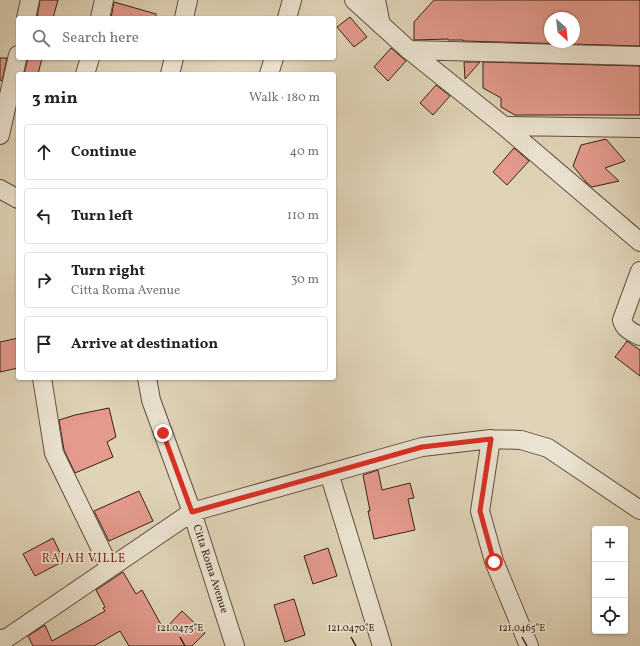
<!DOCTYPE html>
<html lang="en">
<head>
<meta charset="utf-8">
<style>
	:root { --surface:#fff; --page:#f2f2f2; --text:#202124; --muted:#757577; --line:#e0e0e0 }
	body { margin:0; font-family:Vollkorn,serif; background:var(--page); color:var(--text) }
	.controls { position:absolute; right:12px; bottom:12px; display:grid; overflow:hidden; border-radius:4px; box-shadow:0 1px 3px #0004 }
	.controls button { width:36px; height:36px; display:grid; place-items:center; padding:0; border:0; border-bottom:1px solid var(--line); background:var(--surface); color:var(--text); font:20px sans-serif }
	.compass { position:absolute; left:544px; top:12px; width:36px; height:36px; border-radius:50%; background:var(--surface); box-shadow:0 1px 3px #0004; rotate:153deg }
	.stop { position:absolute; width:12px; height:12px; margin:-9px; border:3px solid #d93025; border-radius:50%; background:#fff }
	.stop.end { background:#d93025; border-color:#fff; box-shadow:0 1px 4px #0008 }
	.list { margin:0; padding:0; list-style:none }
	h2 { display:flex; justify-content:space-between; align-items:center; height:52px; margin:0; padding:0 16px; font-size:17px }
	h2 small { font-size:13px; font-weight:400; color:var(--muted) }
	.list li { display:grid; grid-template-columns:26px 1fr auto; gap:12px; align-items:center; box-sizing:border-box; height:56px; margin:0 8px 8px; padding:0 8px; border:1px solid var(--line); border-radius:4px }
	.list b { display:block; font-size:15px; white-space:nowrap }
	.list p { margin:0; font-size:13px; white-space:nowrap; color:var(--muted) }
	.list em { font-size:13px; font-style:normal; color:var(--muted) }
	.icon { flex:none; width:22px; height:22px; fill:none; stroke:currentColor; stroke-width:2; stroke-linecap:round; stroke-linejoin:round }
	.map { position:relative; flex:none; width:640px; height:646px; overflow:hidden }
	.search { position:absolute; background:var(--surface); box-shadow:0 1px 3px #0004; left:16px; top:16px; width:320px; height:44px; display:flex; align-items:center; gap:10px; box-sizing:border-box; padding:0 14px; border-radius:4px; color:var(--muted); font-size:15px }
	.panel { position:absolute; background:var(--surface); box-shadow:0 1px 3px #0004; left:16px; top:72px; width:320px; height:308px; border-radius:4px }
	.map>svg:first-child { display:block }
	.building { fill:#e49a8d; stroke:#372215; fill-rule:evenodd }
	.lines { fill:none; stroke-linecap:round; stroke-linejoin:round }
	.minor-casing { stroke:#614e3e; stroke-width:20 }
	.minor { stroke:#ebe3d1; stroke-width:18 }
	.route { stroke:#d93025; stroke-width:5 }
	.ticks { fill:none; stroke:#372215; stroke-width:1.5 }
	.labels { text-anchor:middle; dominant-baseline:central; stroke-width:3.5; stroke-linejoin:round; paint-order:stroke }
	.street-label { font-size:11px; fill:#372215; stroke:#ebe3d1 }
	.neighbourhood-label { font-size:12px; letter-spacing:1px; fill:#7a1f14; stroke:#ebe3d1 }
	.ticks-label { font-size:10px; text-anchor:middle; fill:#372215; stroke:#ebe3d1; stroke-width:3.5; stroke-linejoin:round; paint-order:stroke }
</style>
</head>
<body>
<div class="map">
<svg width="640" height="646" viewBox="0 0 640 646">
	<rect width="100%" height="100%" fill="#e0d4b8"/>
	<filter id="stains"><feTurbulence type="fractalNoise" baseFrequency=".005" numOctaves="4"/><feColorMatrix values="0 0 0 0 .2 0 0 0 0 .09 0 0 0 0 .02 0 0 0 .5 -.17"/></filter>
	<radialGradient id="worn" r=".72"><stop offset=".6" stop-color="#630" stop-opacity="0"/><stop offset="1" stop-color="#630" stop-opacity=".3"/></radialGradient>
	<!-- building -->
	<path class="building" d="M40 0H58L53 18H37Z
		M434 0H640V46L463 41V40H448V39L414 40V22ZM550 18H574V42H550Z
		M114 2 156 14V18H111Z
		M350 17 367 37 354 47 337 27Z
		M391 48 406 61 388 81 374 67Z
		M0 58H7L2 81 0 80Z
		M28 58H42L38 74H24Z
		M464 62H480L465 79Z
		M483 62 640 66V115H515L501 107V98L483 88Z
		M436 85 450 96 433 115 420 103Z
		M606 139 625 161 605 168 619 181 592 187 586 182 573 166 581 145Z
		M514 148 529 161 507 185 493 172Z
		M18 338V368L0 372V342Z
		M627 341 640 350V376L615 357Z
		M109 408 116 437 107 442 113 457 75 473 64 450 59 420 75 415Z
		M378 470 382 490 410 483 414 498 408 499 415 530 374 539 368 511H370L363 475Z
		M139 491 153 521 109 541 94 511Z
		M53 538 64 561 35 576 23 554Z
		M328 548 337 576 313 584 304 556Z
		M123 572 136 594 142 590 164 630 182 611 205 633 192 646H129L120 631 94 646H33L28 636 45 625 52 641 105 611 103 608 105 607 96 590Z
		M294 599 305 635 285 642 274 605Z"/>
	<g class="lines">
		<defs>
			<path id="minor" d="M354 0 409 50 504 126 640 242
				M376 0 381 25
				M26 18 30 0
				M100 18 104 0
				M184 18 188 0
				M287 18 292 0
				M409 50 640 56
				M85 74 90 58
				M170 74 174 58
				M269 74 274 58
				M504 126 640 128
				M0 135 18 55
				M0 189 18 199
				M640 271 622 320C624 329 632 332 640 336
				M42 378 54 453 110 568
				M147 378 151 400 192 512 235 646
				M491 439 480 511 494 561 529 646
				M329 473 382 646
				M0 639 7 638 192 512 422 447 491 439 521 440 548 448 640 510"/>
		</defs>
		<!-- minor casing -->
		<use href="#minor" class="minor-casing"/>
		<!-- minor -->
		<use href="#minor" class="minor"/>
	</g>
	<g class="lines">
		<!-- route -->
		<path class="route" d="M163 433 192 512 422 447 491 439 480 511 494 562"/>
	</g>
	<!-- ticks -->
	<path class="ticks" d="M180 637 185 646M351 637 356 646M522 637 527 646"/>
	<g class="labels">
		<!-- street labels -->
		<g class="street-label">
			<text transform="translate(210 569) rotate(72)">Citta Roma Avenue</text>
		</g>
		<!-- neighbourhood labels -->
		<g class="neighbourhood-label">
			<text x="84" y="559">RAJAH VILLE</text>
		</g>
	</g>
	<g class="ticks-label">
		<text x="180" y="631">121.0475°E</text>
		<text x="351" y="631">121.0470°E</text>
		<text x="522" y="631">121.0465°E</text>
	</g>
	<rect width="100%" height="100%" filter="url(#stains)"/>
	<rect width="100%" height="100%" fill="url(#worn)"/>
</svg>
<div class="controls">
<button>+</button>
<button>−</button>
<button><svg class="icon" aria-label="locate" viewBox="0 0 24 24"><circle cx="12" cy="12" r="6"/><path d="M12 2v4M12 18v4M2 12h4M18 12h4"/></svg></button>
</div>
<svg class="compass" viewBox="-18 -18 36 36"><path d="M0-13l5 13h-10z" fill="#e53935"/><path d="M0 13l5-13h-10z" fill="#757577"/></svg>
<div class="stop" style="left:494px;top:562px"></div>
<div class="stop end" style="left:163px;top:433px"></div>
<div class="search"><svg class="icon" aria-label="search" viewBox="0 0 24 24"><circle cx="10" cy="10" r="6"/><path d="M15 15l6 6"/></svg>Search here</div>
<section class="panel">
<h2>3 min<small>Walk · 180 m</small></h2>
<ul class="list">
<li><svg class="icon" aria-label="ahead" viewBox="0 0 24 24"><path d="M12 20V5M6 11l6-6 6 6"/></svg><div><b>Continue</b></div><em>40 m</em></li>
<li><svg class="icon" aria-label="left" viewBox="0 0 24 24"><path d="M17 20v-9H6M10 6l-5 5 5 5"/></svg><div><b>Turn left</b></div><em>110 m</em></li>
<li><svg class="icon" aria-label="right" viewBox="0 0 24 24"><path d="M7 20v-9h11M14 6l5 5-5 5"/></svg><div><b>Turn right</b><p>Citta Roma Avenue</p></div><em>30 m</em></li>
<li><svg class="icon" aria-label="arrive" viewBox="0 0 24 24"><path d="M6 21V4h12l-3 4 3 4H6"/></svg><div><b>Arrive at destination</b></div></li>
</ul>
</section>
</div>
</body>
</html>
